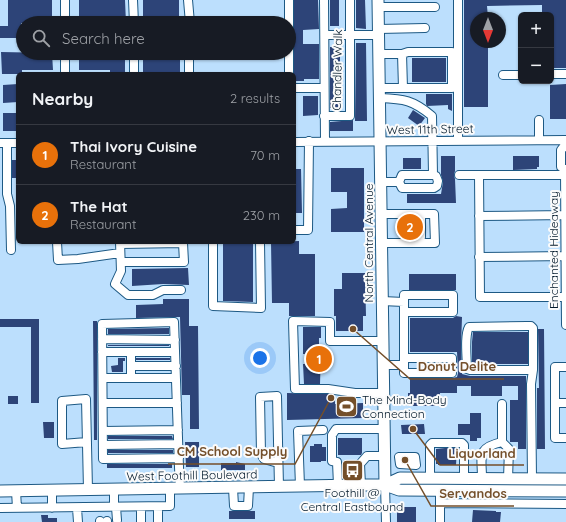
<!DOCTYPE html>
<html lang="en">
<head>
<meta charset="utf-8">
<style>
	:root { --surface:#171b24; --page:#20242c; --text:#f1f3f6; --muted:#9ea1a6; --line:#363941; --accent:#b9a99a }
	body { margin:0; font-family:Quicksand,sans-serif; background:var(--page); color:var(--text) }
	.controls { position:absolute; right:12px; top:12px; display:grid; overflow:hidden; border-radius:6px; box-shadow:0 1px 3px #0004 }
	.controls button { width:36px; height:36px; display:grid; place-items:center; padding:0; border:0; border-bottom:1px solid var(--line); background:var(--surface); color:var(--text); font:20px sans-serif }
	.compass { position:absolute; left:470px; top:12px; width:36px; height:36px; border-radius:50%; background:var(--surface); box-shadow:0 1px 3px #0004; rotate:180deg }
	.you { position:absolute; left:260px; top:358px; width:14px; height:14px; margin:-10px; border:3px solid #fff; border-radius:50%; background:#1a73e8; box-shadow:0 0 0 6px #1a73e833 }
	.badge { display:grid; place-items:center; width:26px; height:26px; border-radius:50%; background:var(--accent); color:#fff; font-size:13px; font-weight:700 }
	.pin { position:absolute; translate:-50% -50%; border:2px solid #fff; box-shadow:0 1px 4px #0006 }
	.list { margin:0; padding:0; list-style:none }
	h2 { display:flex; justify-content:space-between; align-items:center; height:52px; margin:0; padding:0 16px; font-size:17px }
	h2 small { font-size:13px; font-weight:400; color:var(--muted) }
	.list li { display:grid; grid-template-columns:26px 1fr auto; gap:12px; align-items:center; box-sizing:border-box; height:60px; padding:0 16px; border-top:1px solid var(--line) }
	.list b { display:block; font-size:15px; white-space:nowrap }
	.list p { margin:0; font-size:13px; white-space:nowrap; color:var(--muted) }
	.list em { font-size:13px; font-style:normal; color:var(--muted) }
	.icon { flex:none; width:22px; height:22px; fill:none; stroke:currentColor; stroke-width:2; stroke-linecap:round; stroke-linejoin:round }
	.map { position:relative; flex:none; width:566px; height:522px; overflow:hidden }
	.search { position:absolute; background:var(--surface); box-shadow:0 1px 3px #0004; left:16px; top:16px; width:280px; height:44px; display:flex; align-items:center; gap:10px; box-sizing:border-box; padding:0 14px; border-radius:22px; color:var(--muted); font-size:15px }
	.panel { position:absolute; background:var(--surface); box-shadow:0 1px 3px #0004; left:16px; top:72px; width:280px; height:172px; border-radius:6px }
	.map>svg:first-child { display:block }
	.building { fill:#2d4478 }
	.lines { fill:none; stroke-linecap:round; stroke-linejoin:round }
	.minor-casing { stroke:#1d5984; stroke-width:10 }
	.major-casing { stroke:#1d5984; stroke-width:13 }
	.minor { stroke:#fff; stroke-width:8 }
	.major { stroke:#fff; stroke-width:11 }
	.labels { text-anchor:middle; dominant-baseline:central; stroke-width:4; stroke-linejoin:round; paint-order:stroke }
	.street-label { font-size:12px; fill:#02192b; stroke:#fbfbfb }
	.poi-label { font-size:12px; fill:#02192b; stroke:#fbfbfb; text-anchor:start }
	.leader { fill:none; stroke:#744f2a; stroke-width:1.5 }
	.callout-dot { fill:#744f2a; stroke:#fbfbfb; stroke-width:1.5 }
	.callout-label { font-size:13px; text-anchor:middle; font-weight:bold; fill:#744f2a; stroke:#fbfbfb; stroke-width:4; stroke-linejoin:round; paint-order:stroke }
</style>
</head>
<body>
<div class="map">
<svg width="566" height="522" viewBox="0 0 566 522">
	<rect width="100%" height="100%" fill="#bcdffd"/>
	<!-- building -->
	<path class="building" d="M8 0H52V23H21V38H0V26H8Z
		M79 0H125L126 23H79Z
		M143 0H179V23H143Z
		M294 0H318L319 29 303 30V44H319V79H304V81H294Z
		M330 0H339V26H330Z
		M356 0H365L366 29 356 28Z
		M464 0H566V68H551V15H542V5L487 6 488 18H476V42H488V107H464Z
		M356 43H366L367 121H355Z
		M330 47H340V108H330Z
		M1 52 52 53 53 70H22V74H2Z
		M79 53H125V74H110V70H79Z
		M143 53H180V74H143Z
		M412 58H446V82H412Z
		M18 84V102L3 103V85Z
		M566 84V119H550V85Z
		M452 94V111L448 109V105L427 106 426 104V94Z
		M303 96H318V115L303 116Z
		M413 110 425 118 419 126 408 118Z
		M3 113H18V131H3Z
		M353 120V131H330V122Z
		M441 156H455V171L454 175 455 179 456 203H407V194H441L443 182 441 175Z
		M513 156H539V167H537V169L513 170Z
		M403 158H421V169H403Z
		M12 160H18V178H12Z
		M331 168H364V232H331V209L347 208V192H331Z
		M294 169H301L302 213H294Z
		M403 220H407L410 223 416 224V232H408L404 235 402 233V222Z
		M299 241V254H315V316H289V303H272L271 242Z
		M223 242H253V302L223 301Z
		M188 268 189 285 163 284 132 286V269Z
		M342 273H365L366 316H363V331H336V316H334V289H342Z
		M409 274H456V290H409Z
		M163 299H189V326H198L199 429H190V395H182L180 317 136 318V305L163 304Z
		M456 316 462 317 461 347 462 374 470 376H526V449H518V442H510V400H518V386H502V396H471V386H457V393H440V406H408V393H410V378H452L457 377 458 373 457 352H410V318H453Z
		M0 319H39V403H31V327H0Z
		M93 321H97V440H94Z
		M303 327H321V338H319V351H321L320 384H304L303 364H305V354H303Z
		M169 328V334H108V329Z
		M538 329H544L545 449H537V388H539Z
		M473 332H528V364H472V342Z
		M108 345H169V346H108Z
		M118 358H125V361H123V372H112L111 366 118 365Z
		M136 358H170V360H136Z
		M287 393 328 394 335 396V404L363 403V418L287 420Z
		M8 396H18V404H8Z
		M470 413H481V438H477V441H470V435H458V424H470Z
		M43 422H54V438H44Z
		M424 424 425 434H402L401 425Z
		M108 436H172L173 439H108Z
		M338 438H362V453L361 455H338Z
		M185 442H199V467H186Z
		M314 444H322V447H326V461H321V462H310V446H314Z
		M445 448H457L456 465H438V464H436V449Z
		M108 450H173V453H108Z
		M236 462 245 464V470H221V463H236Z
		M107 464H172V468H107Z
		M397 507H416V522H397Z
		M473 510 496 511V512H501L500 522H472Z
		M229 511H255V519H229Z
		M41 515H48V518H57V522H42Z"/>
	<g class="lines">
		<defs>
			<path id="minor" d="M65 0V23
				M133 0 134 23
				M188 0 190 23
				M289 0V74
				M324 0 325 141
				M379 7H435
				M379 29 425 28
				M325 35H379
				M65 53V74
				M134 53V74
				M189 53V74
				M379 54H402L403 88H380
				M402 54 408 52H452V88H403
				M551 74H566
				M503 75H521
				M294 88H324
				M380 98C404 99 413 100 432 116L433 175
				M324 116H350V0
				M539 120V140
				M458 140V0
				M294 142 566 140
				M0 143H18
				M7 143V194L10 206 11 250
				M565 169 566 325
				M565 169 561 167V150L565 145 566 147
				M459 175H566
				M479 175 480 297H566
				M381 182H399L402 188H434L437 186 438 181 436 176 433 175H402L399 182
				M381 214H434L435 243H381
				M479 216 566 215
				M294 230H308L309 141
				M410 237H421V218H412
				M57 242 58 260 78 259 120 253
				M120 242 121 271 115 284 128 295H153L163 290H181
				M213 242V306L261 308 260 242
				M120 244 183 243 184 262H121
				M479 257 566 256
				M382 301 404 302V365H383
				M404 302V295H453V312H404
				M102 339 175 340
				M382 341H330V322L293 321 295 389H328L355 393H383
				M102 352H131
				M404 358H452V373H404V365
				M131 366V352H175
				M566 367H555V438H566
				M103 378H176
				M131 378V366H176
				M103 403H177
				M555 403H566
				M502 404V442L509 449 508 479
				M103 431 178 430
				M87 442 62 444V401L86 399 88 490
				M103 445 178 444
				M399 457H415L416 465 400 464Z
				M179 458 103 459 102 324 174 322 179 467 180 489
				M278 463 264 459 261 454 260 397 277 396 279 487
				M430 478V445L432 443H462L464 445V478
				M482 478C482 456 476 448 502 442
				M532 479 531 384 533 370V328L531 326H527L469 327C464 336 467 358 467 369L470 370H533
				M338 485 337 462 332 461V435L336 429H383
				M361 485 360 464 367 456H383
				M385 485 386 522
				M300 486 298 431 323 430
				M233 488 234 506H248L249 487
				M52 490V508
				M114 490V507
				M16 491 17 508
				M440 503 566 504
				M116 507 117 520
				M141 507V522
				M158 507V522
				M0 508 170 506V489
				M77 508 78 522
				M100 521V522
				M107 521V522
				M440 522V490"/>
			<path id="major" d="M378 0 385 485
				M385 485 400 478 566 479
				M0 491 361 485H385L399 490 566 491"/>
		</defs>
		<!-- minor casing -->
		<use href="#minor" class="minor-casing"/>
		<!-- major casing -->
		<use href="#major" class="major-casing"/>
		<!-- minor -->
		<use href="#minor" class="minor"/>
		<!-- major -->
		<use href="#major" class="major"/>
	</g>
	<!-- icons -->
	<defs>
		<symbol id="stadium-square" viewBox="-11 -11 22 22"><rect x="-9" y="-9" width="18" height="18" rx="4" fill="#744f2a" stroke="#fbfbfb"/><path d="M0-5a6.5 5 0 1 0 0 10a6.5 5 0 1 0 0-10ZM-3.5-1.8h7v3.6h-7Z" fill="#fff"/></symbol>
		<symbol id="bus-square" viewBox="-11 -11 22 22"><rect x="-9" y="-9" width="18" height="18" rx="4" fill="#744f2a" stroke="#fbfbfb"/><path d="M-5-6H5V4H4V6H2V4H-2V6H-4V4H-5ZM-3.5-4V0h7V-4ZM-3.5 1.2v1.5H-2V1.2ZM2 1.2v1.5H3.5V1.2Z" fill="#fff"/></symbol>
	</defs>
	<g fill-rule="evenodd">
		<use href="#stadium-square" x="334" y="394" width="25" height="25"/>
		<use href="#bus-square" x="340" y="458" width="25" height="25"/>
	</g>
	<g class="labels">
		<!-- street labels -->
		<g class="street-label">
			<text transform="translate(337 70) rotate(-89)">Chandler Walk</text>
			<text transform="translate(430 129) rotate(-1)">West 11th Street</text>
			<text transform="translate(368 243) rotate(-90)">North Central Avenue</text>
			<text transform="translate(553 250) rotate(-90)">Enchanted Hideaway</text>
			<text transform="translate(192 475) rotate(-1)">West Foothill Boulevard</text>
		</g>
		<!-- poi labels -->
		<g class="poi-label">
			<text x="362" y="399">The Mind-Body<tspan x="362" dy="14">Connection</tspan></text>
			<text x="352" y="492" text-anchor="middle">Foothill @<tspan x="352" dy="14">Central Eastbound</tspan></text>
		</g>
	</g>
	<!-- callouts -->
	<path class="leader" d="M353 329L410 379H504M331 398L295 464H168M413 429L440 465H524M405 460L431 506H514"/>
	<g class="callout-dot">
		<circle cx="353" cy="329" r="4"/>
		<circle cx="331" cy="398" r="4"/>
		<circle cx="413" cy="429" r="4"/>
		<circle cx="405" cy="460" r="4"/>
	</g>
	<g class="callout-label">
		<text x="457" y="371">Donut Delite</text>
		<text x="232" y="456">CM School Supply</text>
		<text x="482" y="458">Liquorland</text>
		<text x="473" y="498">Servandos</text>
	</g>
</svg>
<div class="controls">
<button>+</button>
<button>−</button>
</div>
<svg class="compass" viewBox="-18 -18 36 36"><path d="M0-13l5 13h-10z" fill="#e53935"/><path d="M0 13l5-13h-10z" fill="#9ea1a6"/></svg>
<div class="you"></div>
<div class="pin badge" style="left:319px;top:359px;background:#e8710a">1</div>
<div class="pin badge" style="left:410px;top:227px;background:#e8710a">2</div>
<div class="search"><svg class="icon" aria-label="search" viewBox="0 0 24 24"><circle cx="10" cy="10" r="6"/><path d="M15 15l6 6"/></svg>Search here</div>
<section class="panel">
<h2>Nearby<small>2 results</small></h2>
<ul class="list">
<li><span class="badge" style="background:#e8710a">1</span><div><b>Thai Ivory Cuisine</b><p>Restaurant</p></div><em>70 m</em></li>
<li><span class="badge" style="background:#e8710a">2</span><div><b>The Hat</b><p>Restaurant</p></div><em>230 m</em></li>
</ul>
</section>
</div>
</body>
</html>
